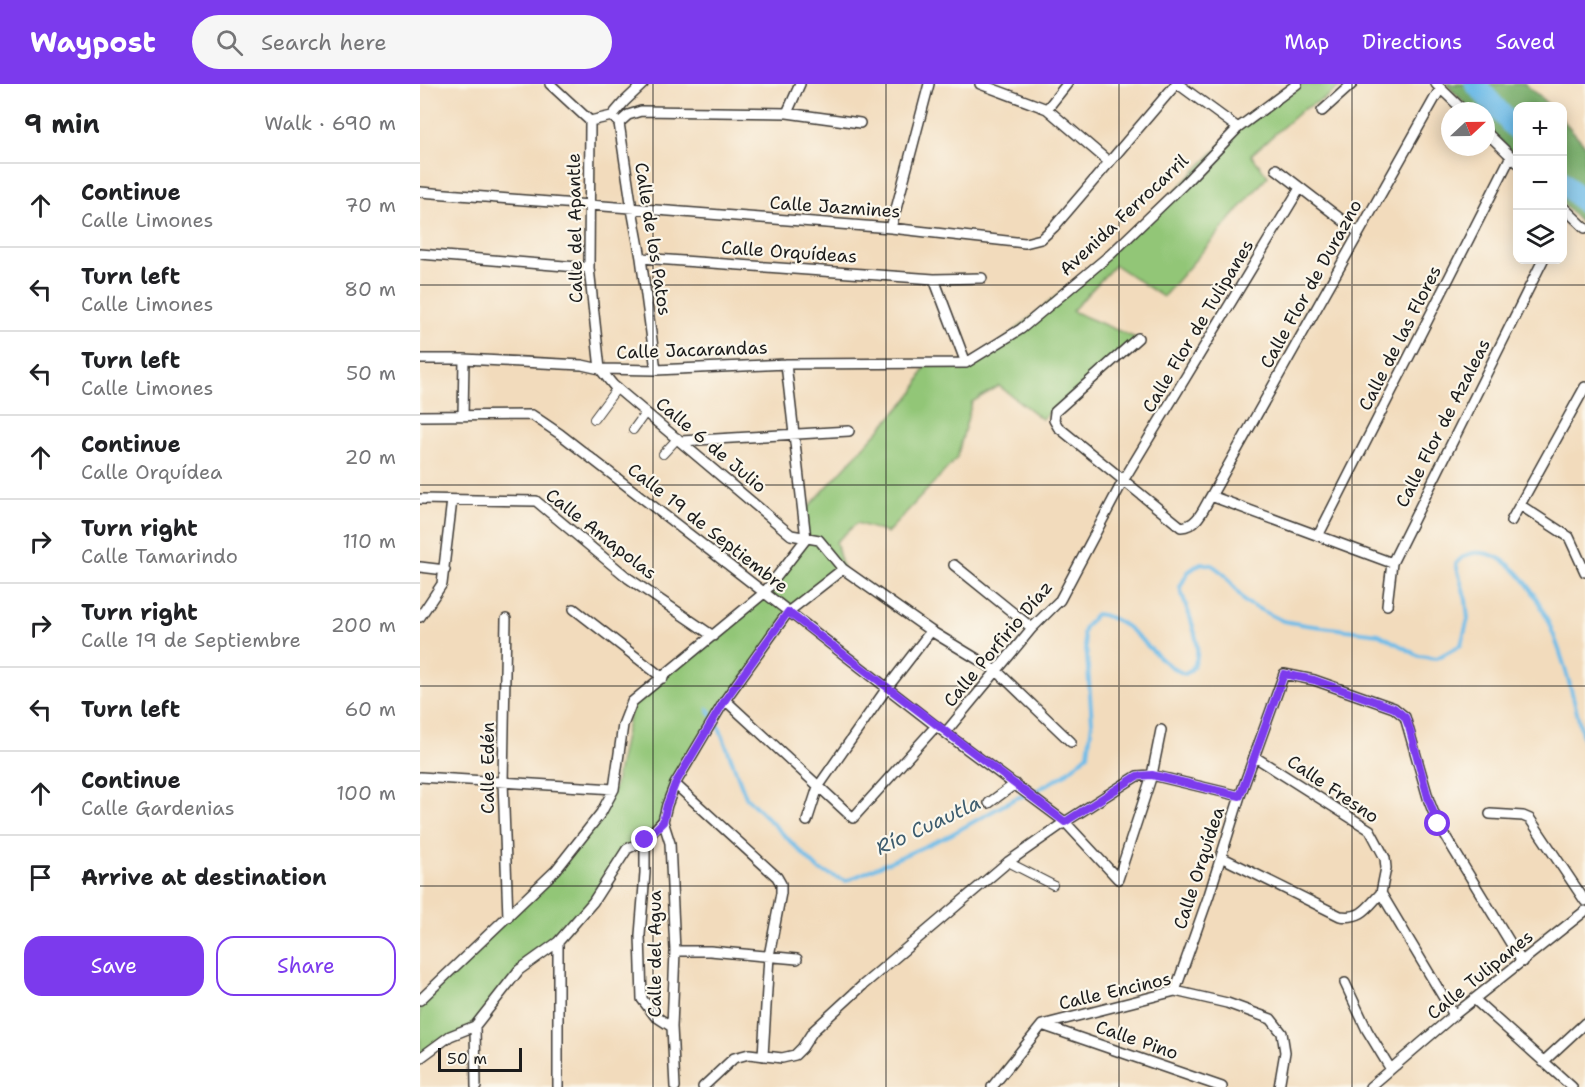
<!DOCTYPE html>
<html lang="en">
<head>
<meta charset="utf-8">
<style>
	:root { --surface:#fff; --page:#f6f6f6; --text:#202124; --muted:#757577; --line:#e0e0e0; --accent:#7c3aed }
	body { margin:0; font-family:"Shantell Sans",sans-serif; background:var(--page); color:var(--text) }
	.controls { position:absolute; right:18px; top:18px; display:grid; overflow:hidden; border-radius:12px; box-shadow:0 3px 15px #0003 }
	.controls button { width:54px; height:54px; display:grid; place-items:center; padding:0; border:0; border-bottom:2px solid var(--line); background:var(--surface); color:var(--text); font:30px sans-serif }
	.compass { position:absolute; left:1021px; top:18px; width:54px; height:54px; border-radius:50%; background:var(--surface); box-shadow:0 3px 15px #0003; rotate:68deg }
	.scale { position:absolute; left:18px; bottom:15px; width:84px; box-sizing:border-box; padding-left:6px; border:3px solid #1c1c1c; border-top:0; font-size:16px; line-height:21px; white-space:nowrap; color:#1c1c1c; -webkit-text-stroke:4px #fbf7ec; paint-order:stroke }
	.stop { position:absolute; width:18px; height:18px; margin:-14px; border:4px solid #7c3aed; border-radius:50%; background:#fff }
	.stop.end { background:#7c3aed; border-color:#fff; box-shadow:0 2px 6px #0008 }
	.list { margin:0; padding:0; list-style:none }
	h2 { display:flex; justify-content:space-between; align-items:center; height:78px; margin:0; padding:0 24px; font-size:26px }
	h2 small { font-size:20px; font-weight:400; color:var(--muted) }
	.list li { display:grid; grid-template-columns:39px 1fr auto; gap:18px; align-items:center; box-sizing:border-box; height:84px; padding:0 24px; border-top:2px solid var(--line) }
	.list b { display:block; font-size:22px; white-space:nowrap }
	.list p { margin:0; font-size:20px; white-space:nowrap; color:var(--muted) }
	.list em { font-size:20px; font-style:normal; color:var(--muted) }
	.actions { display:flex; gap:12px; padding:18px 24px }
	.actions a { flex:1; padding:14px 0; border:2px solid var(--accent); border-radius:18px; text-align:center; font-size:21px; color:var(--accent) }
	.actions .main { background:var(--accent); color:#fff }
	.icon { flex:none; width:33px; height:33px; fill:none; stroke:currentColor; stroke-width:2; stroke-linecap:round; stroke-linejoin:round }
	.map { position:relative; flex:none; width:1165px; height:1003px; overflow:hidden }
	header { display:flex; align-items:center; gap:36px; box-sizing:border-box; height:84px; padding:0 30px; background:var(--accent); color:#fff }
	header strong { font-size:28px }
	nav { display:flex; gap:33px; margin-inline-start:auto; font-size:21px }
	.search { width:420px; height:54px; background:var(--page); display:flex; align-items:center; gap:15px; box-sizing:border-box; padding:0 21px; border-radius:33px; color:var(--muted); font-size:22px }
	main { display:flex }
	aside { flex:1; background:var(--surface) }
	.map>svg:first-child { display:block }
	.green { fill:#92c677; stroke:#57714a; stroke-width:1.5 }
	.forest { fill:#75ab68; stroke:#486442; stroke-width:1.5 }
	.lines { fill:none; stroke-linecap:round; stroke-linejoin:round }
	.stream { stroke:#6ebce8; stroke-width:4 }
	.river { stroke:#6ebce8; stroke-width:21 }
	.pedestrian-casing { stroke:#3c3934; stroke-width:10 }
	.minor-casing { stroke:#3c3934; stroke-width:12 }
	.pedestrian { stroke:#fff; stroke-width:8 }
	.minor { stroke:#fff; stroke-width:9 }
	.route { stroke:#7c3aed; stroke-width:8 }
	.grid { fill:none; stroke:#1c1c1c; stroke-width:1.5; stroke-opacity:0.55 }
	.labels { text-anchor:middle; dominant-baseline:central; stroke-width:4.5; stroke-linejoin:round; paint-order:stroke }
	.street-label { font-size:18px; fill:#1c1c1c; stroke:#fbf7ec }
	.water-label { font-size:20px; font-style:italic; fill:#3d5c6e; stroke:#fbf7ec }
</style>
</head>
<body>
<header>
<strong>Waypost</strong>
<div class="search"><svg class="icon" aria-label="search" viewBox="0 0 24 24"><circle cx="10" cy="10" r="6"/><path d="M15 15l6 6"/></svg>Search here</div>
<nav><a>Map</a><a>Directions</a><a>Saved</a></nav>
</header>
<main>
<aside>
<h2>9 min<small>Walk · 690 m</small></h2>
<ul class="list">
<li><svg class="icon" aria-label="ahead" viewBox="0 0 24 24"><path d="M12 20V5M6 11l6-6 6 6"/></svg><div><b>Continue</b><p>Calle Limones</p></div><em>70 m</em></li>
<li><svg class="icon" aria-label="left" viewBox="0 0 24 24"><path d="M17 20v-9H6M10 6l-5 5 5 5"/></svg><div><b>Turn left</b><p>Calle Limones</p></div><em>80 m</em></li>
<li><svg class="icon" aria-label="left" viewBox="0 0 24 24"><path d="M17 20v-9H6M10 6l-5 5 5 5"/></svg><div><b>Turn left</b><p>Calle Limones</p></div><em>50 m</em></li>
<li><svg class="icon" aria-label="ahead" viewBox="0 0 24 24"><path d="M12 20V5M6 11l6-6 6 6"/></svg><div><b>Continue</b><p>Calle Orquídea</p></div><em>20 m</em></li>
<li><svg class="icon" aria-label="right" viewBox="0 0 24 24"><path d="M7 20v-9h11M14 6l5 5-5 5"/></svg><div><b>Turn right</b><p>Calle Tamarindo</p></div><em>110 m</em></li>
<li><svg class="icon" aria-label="right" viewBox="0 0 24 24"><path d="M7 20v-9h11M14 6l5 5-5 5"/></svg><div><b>Turn right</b><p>Calle 19 de Septiembre</p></div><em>200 m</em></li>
<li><svg class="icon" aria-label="left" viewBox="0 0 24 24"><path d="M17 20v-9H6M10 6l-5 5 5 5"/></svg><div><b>Turn left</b></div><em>60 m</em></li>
<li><svg class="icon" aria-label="ahead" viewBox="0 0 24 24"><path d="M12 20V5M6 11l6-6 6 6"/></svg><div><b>Continue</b><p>Calle Gardenias</p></div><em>100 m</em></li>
<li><svg class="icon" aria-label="arrive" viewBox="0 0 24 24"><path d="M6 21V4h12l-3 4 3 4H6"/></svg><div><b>Arrive at destination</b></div></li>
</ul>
<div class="actions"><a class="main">Save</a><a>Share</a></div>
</aside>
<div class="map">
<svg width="1165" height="1003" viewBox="0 0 1165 1003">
	<rect width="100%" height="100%" fill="#fbf7ec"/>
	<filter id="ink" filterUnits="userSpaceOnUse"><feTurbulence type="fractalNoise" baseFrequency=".0167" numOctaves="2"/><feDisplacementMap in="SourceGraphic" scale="12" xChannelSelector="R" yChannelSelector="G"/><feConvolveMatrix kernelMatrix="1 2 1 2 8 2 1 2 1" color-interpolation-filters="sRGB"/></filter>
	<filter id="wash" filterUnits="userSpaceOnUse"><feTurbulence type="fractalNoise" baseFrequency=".008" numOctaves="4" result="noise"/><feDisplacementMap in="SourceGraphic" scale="24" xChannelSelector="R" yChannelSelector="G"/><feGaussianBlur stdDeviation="1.35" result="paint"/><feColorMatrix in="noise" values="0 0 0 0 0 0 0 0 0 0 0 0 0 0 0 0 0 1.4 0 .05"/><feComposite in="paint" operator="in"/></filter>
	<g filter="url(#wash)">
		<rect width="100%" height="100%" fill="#f2dbbc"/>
		<!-- green -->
		<path class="green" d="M876 0H923L905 14 882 26 831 71 848 92 743 213 695 181 652 227 718 255 622 335 579 302 552 318 537 374 467 449 437 439 416 458 423 485 368 528 255 700 243 737 207 765 173 818 138 858 99 886 55 942 0 974V916L135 786 194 705 212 618 344 509 386 455 383 429 494 308 506 280 546 279 575 263 715 147 818 44Z"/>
		<!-- forest -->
		<path class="forest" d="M1026 0H1105L1130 22H1098L1097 74 1066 41V27H1052Z
			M1142 35 1165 61V143L1143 120Z"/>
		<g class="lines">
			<!-- stream -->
			<path class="stream" d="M288 625 297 638 326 713 399 786 426 797 530 751 596 714 610 710 644 691 668 670 672 638 667 571 663 550 665 543 676 530C717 535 729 576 765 590 793 575 765 525 760 503L768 488 781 479 792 481 804 490 825 518 863 537 886 541 959 550 999 572 1017 574 1041 561 1048 535 1046 516 1036 480C1045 469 1054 467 1068 470 1128 486 1152 609 1165 662"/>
			<!-- river -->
			<path class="river" d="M1055 0 1098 48
				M1142 97 1165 120"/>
		</g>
	</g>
	<g filter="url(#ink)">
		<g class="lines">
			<defs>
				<path id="pedestrian" d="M174 335 197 304
					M213 346 226 328
					M243 370 258 354
					M588 778 633 801"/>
				<path id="minor" d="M130 0 170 37
					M560 0 627 25 689 78
					M758 0 818 44
					M1016 0 1044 27
					M627 25 647 0
					M902 27 932 0
					M367 29 380 0
					M192 32 199 39 212 125 221 174 236 286
					M192 32 204 18 223 0
					M170 37 169 184 180 285 193 301 371 451 399 456 423 485 511 547 577 587 651 658
					M170 37 192 32
					M199 39 208 31 221 27 367 29 440 39
					M1066 48 1098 79
					M856 85 939 149
					M0 108 471 144 605 159 621 155 634 143 756 0
					M1142 122 1165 144
					M471 144 509 0
					M0 170 169 184
					M221 174 514 195 562 194
					M514 195 546 279
					M718 254 635 328 634 336 638 343 761 443C778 442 783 425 791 412L1020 5
					M0 275H44L162 281 180 285 236 286 366 280 546 279 601 245 691 170 764 100 818 44 877 0
					M366 280 386 455
					M0 332 112 331 140 350 516 642 645 738 698 795 732 691 741 646
					M43 332 44 275
					M261 357 429 347
					M791 412 972 479
					M0 415 116 417 208 494 293 552
					M1100 421 1149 453 1165 488
					M1091 437 1165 303
					M898 452 1091 72
					M534 481 612 544
					M0 483 25 486
					M967 521 972 479 1123 176
					M154 525 243 594
					M0 533 22 500 32 416
					M86 535 83 698 88 833
					M305 616 433 734 516 642
					M526 648 612 544 640 516 703 397 880 104
					M835 673 950 746 965 774 966 784 961 809 1034 931
					M0 693 194 705
					M255 700 357 793 361 800V809L349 872 343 972
					M569 719 595 700
					M1070 730 1103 732 1110 735 1165 817
					M243 737 250 759 255 867 252 943 255 1003
					M387 737 398 703 467 604 511 547
					M225 756V789L220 851 222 915 235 932 252 943
					M801 773 920 832C942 835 947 824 961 809
					M255 867H290L377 875
					M925 899 947 946 970 984 976 981
					M755 907 789 811 820 712 864 590 894 596 974 624 985 633 1009 717 1018 740 1102 878
					M1054 915 1152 1003
					M0 916 136 786 181 729 194 705 203 641 212 618 344 509 386 455
					M622 941 802 1003
					M55 942 56 1003
					M0 974 30 952 55 942 99 886 138 858 173 818 207 765 225 756 243 737 247 721 255 700 305 616 368 528 423 485
					M1123 978 1165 939
					M138 1003V858
					M283 1003 314 974 329 970 362 974 375 971 382 964 393 947 443 901 588 778 645 738 717 692 732 691 820 712
					M572 1003 622 941 755 907 807 919 851 935 862 949 865 968 859 1003
					M950 1003 1034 931 1165 827"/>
			</defs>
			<!-- pedestrian casing -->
			<use href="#pedestrian" class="pedestrian-casing"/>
			<!-- minor casing -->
			<use href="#minor" class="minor-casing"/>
			<!-- pedestrian -->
			<use href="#pedestrian" class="pedestrian"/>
			<!-- minor -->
			<use href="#minor" class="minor"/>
		</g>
	</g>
	<g class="lines" filter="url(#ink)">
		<!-- route -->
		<path class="route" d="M225 756 243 738 247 721 255 700 305 616 368 528 645 738 717 692 732 691 820 712 864 590 894 596 974 624 985 633 989 643 1009 717 1018 740"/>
	</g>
	<!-- grid -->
	<path class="grid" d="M233 0V1003M466 0V1003M699 0V1003M932 0V1003M0 201H1165M0 401H1165M0 602H1165M0 802H1165"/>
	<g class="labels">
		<!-- street labels -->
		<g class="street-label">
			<text transform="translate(415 123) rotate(4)">Calle Jazmines</text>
			<text transform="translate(704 131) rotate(-43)">Avenida Ferrocarril</text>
			<text transform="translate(155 144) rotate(-91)">Calle del Apantle</text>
			<text transform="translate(233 155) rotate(81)">Calle de los Patos</text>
			<text transform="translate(369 168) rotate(4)">Calle Orquídeas</text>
			<text transform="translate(891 200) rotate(-61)">Calle Flor de Durazno</text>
			<text transform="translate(778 242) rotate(-59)">Calle Flor de Tulipanes</text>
			<text transform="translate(980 254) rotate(-63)">Calle de las Flores</text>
			<text transform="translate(272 266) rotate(-2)">Calle Jacarandas</text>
			<text transform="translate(1023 339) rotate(-63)">Calle Flor de Azaleas</text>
			<text transform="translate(291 361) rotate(40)">Calle 6 de Julio</text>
			<text transform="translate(288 444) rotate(38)">Calle 19 de Septiembre</text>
			<text transform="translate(181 450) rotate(38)">Calle Amapolas</text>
			<text transform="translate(578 560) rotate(-50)">Calle Porfirio Díaz</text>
			<text transform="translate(68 684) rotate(-90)">Calle Edén</text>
			<text transform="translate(913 705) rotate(34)">Calle Fresno</text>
			<text transform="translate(779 784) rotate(-72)">Calle Orquídea</text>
			<text transform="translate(235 870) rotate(-90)">Calle del Agua</text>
			<text transform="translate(1060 891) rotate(-39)">Calle Tulipanes</text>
			<text transform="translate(695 907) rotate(-13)">Calle Encinos</text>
			<text transform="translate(717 956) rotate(19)">Calle Pino</text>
		</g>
		<!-- water labels -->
		<g class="water-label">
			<text transform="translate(508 741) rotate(-25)">Río Cuautla</text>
		</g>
	</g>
</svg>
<div class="controls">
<button>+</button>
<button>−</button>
<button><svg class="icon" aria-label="layers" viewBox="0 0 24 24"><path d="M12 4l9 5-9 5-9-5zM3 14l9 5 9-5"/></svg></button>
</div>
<svg class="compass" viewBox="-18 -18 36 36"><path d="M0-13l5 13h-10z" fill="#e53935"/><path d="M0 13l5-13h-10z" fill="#757577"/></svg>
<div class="scale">50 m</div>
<div class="stop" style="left:1018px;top:740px"></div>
<div class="stop end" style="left:225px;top:756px"></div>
</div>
</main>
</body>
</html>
